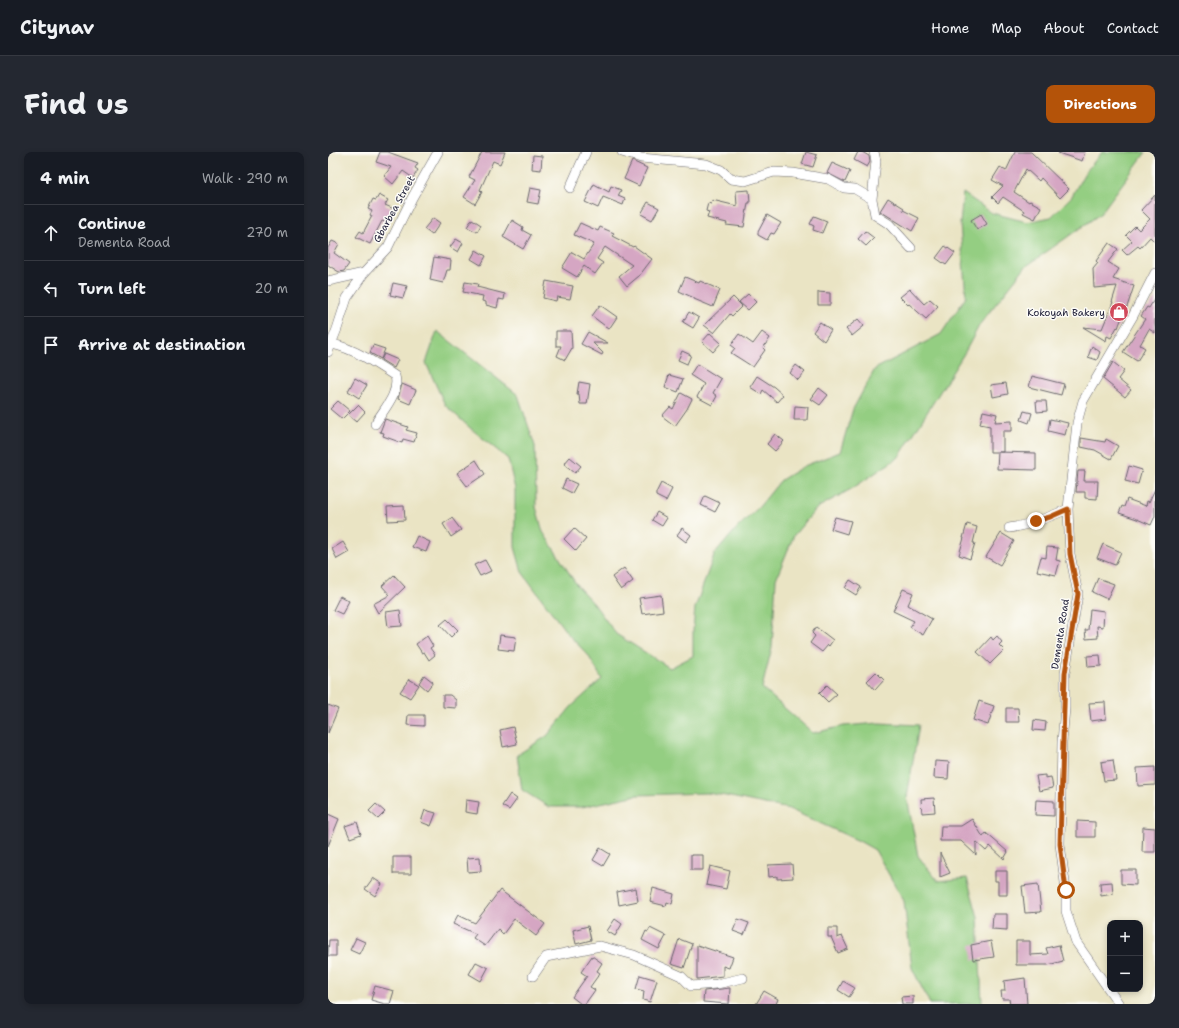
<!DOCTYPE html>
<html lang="en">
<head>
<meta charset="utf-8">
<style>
	:root { --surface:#171b24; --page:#242831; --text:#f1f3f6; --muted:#9ea1a6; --line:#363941; --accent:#b45309 }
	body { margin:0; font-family:"Shantell Sans",sans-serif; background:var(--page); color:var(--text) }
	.controls { position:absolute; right:12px; bottom:12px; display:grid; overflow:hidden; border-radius:8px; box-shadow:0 2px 6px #0003 }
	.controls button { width:36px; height:36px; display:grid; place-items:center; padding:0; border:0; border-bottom:1px solid var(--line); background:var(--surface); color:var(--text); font:20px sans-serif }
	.stop { position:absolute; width:12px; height:12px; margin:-9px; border:3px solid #b45309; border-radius:50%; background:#fff }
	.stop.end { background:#b45309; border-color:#fff; box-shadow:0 1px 4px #0008 }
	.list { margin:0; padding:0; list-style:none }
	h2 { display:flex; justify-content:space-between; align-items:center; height:52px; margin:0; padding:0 16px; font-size:17px }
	h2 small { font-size:13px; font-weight:400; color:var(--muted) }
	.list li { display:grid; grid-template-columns:26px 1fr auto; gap:12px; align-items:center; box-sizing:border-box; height:56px; padding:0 16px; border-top:1px solid var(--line) }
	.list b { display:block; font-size:15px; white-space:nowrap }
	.list p { margin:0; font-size:13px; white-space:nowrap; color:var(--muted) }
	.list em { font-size:13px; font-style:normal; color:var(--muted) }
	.icon { flex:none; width:22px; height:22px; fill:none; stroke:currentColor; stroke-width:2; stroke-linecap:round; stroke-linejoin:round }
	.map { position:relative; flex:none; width:827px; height:852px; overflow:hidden; border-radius:8px }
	header { display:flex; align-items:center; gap:24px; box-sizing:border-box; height:56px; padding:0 20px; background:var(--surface); border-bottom:1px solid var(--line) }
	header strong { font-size:19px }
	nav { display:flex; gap:22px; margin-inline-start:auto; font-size:14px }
	.intro { display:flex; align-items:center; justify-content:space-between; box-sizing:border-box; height:96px; padding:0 24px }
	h1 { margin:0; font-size:28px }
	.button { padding:10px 18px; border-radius:8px; background:var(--accent); color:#fff; font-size:14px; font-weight:700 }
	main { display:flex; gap:24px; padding:0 24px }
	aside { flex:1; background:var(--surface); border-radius:8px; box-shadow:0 2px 6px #0003 }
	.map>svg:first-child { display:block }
	.green { fill:#94ce82; stroke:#5b785e }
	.building { fill:#d5a6c3 }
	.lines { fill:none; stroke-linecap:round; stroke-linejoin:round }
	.street-casing { stroke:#68666b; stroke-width:10 }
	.street { stroke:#fff; stroke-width:9 }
	.route { stroke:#b45309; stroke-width:5 }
	.labels { text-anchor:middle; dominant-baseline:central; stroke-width:3; stroke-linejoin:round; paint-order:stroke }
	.street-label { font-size:10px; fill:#22223b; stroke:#fdfcf7 }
	.poi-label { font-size:10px; fill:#22223b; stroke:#fdfcf7; text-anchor:end }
</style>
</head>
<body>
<header>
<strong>Citynav</strong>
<nav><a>Home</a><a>Map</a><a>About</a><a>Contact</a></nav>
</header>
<div class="intro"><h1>Find us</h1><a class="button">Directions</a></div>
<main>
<aside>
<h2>4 min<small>Walk · 290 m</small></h2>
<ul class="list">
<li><svg class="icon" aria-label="ahead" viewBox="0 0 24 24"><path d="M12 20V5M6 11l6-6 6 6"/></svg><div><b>Continue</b><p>Dementa Road</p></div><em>270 m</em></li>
<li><svg class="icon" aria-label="left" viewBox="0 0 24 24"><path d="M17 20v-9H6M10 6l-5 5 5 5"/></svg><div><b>Turn left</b></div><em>20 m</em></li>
<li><svg class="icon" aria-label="arrive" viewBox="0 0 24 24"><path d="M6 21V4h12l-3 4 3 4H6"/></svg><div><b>Arrive at destination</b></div></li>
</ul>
</aside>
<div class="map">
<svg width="827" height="852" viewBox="0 0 827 852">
	<rect width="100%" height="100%" fill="#fdfcf7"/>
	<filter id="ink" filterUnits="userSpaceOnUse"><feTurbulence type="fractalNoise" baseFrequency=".025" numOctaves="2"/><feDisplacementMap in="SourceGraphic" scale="8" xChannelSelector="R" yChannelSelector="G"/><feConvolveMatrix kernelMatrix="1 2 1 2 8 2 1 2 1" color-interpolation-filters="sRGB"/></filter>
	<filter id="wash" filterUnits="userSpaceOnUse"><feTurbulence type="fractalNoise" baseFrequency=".012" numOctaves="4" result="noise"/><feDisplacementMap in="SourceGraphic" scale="16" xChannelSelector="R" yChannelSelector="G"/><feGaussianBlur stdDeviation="0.9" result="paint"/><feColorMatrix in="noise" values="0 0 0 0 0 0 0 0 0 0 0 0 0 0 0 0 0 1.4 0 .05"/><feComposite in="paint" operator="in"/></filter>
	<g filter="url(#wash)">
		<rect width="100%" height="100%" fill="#eae4c4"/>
		<!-- green -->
		<path class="green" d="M774 0H818L772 62 697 115 652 172 637 200 571 305 525 336 489 356 466 383 448 427 444 495 434 536 485 581 516 574 551 571 591 573 579 645 590 704 610 729 639 726 650 765 654 852H602L584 816 576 749 547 698 531 689 461 657 398 644 379 641 309 643 254 655H221L194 638 189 603 219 584 243 555 274 527 260 503 239 481 194 420 187 395V337L180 307 141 275 117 253 98 211 109 179 190 243 207 294 208 355 215 380 250 435 266 452 288 482 342 516 365 504V479L367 456 386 403 409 376 431 355 453 328 476 314 512 300 525 257 547 217 613 182 638 145 632 72 635 41 664 61 699 70 723 65 744 44 756 22Z"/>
		<g id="blocks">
			<!-- building -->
			<path class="building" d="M52 0H60L90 11 87 16 90 18 85 26 75 19 65 32 56 24 63 15 48 10Z
				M154 0H177L172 12 165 9 152 38 154 40 147 52 136 45 147 28 141 25Z
				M478 0 489 3 485 15 474 12Z
				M530 0H534L541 4 542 10 539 15 526 8Z
				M687 0H703L741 37 732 46 713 26 711 29 698 17 686 40 701 50 702 49 713 55 707 67 695 61 696 59 675 45 670 51 664 45 675 34 664 28 672 15 678 19Z
				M731 0H757L754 9 730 1Z
				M205 3 214 4 213 18 204 17Z
				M304 9 319 16 311 34 296 27Z
				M504 11 522 19 517 30 499 21Z
				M266 32 281 40 283 34 293 38 290 44 297 47 295 53 275 45 270 56 257 50Z
				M202 36 213 38 210 52 199 50Z
				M421 38 422 51H420L416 75 398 73 399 71 379 66 381 60 378 59 380 51 383 52 384 48 409 54 408 39Z
				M51 43 60 48 57 53 66 57 59 71 54 69 42 92 28 85 32 79 35 81 44 64 42 63 44 59 40 57 45 47 48 48Z
				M827 43V90L822 85 812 96 810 94 799 103 794 98 804 89 798 83 807 74 811 78 822 67 813 58Z
				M560 46 576 56 575 58 591 66 584 79 552 59Z
				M320 50 331 56 324 68 313 62Z
				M653 62 659 72 649 78 643 68Z
				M439 63 453 71 446 82 443 81 439 88 430 83V80Z
				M486 64 499 69 494 81 485 78 486 74 482 72Z
				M105 66 112 71 104 83 96 77Z
				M144 67 153 73 149 80 139 75Z
				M184 68 195 75 194 78 203 83 195 97 175 85Z
				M252 71 270 79 272 75 286 81 284 84 305 95 306 94 324 107 311 124 299 134 291 124 304 113 277 95 269 107 275 111 267 122 256 114 249 125 234 116 244 100 256 107 266 92 246 83Z
				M537 79 546 86 538 94 530 87Z
				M128 87 135 91 130 100 122 95Z
				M4 89 11 92 6 101 21 112 16 119 11 120 0 113V96Z
				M781 91 790 97 780 110 791 117 785 127 806 134 799 155 798 154 790 176 789 175 783 186 779 184 778 189 755 175 774 177 785 150H784L789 134 766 136 765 117 770 111 768 109Z
				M617 94 627 101 618 113 608 106Z
				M148 98 158 104 153 113 143 107Z
				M106 105 123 108 122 118H119L115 131 102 128Z
				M357 125 371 131 372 129 392 138 385 155 366 147V146L351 139Z
				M218 129 245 134 242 147 229 145 228 149 215 146Z
				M137 130 150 132 149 135 177 142 176 148 171 147 169 156 158 153V150L154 149 155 144 135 140Z
				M65 131 79 134 75 146 62 143Z
				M582 137 596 152 602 147 610 154 598 167 581 152 580 153 572 145Z
				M490 140 502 141V153H490Z
				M420 142 428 150 420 158 411 150Z
				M405 145 414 154 404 164 402 162 386 181 376 173Z
				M827 146V181L821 177 812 193 817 196 809 209 795 200 817 167 813 164 819 155 821 156Z
				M272 153 289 165 281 177 264 164Z
				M361 160 371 166 365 176 355 170Z
				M530 167 536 174 524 184 518 177Z
				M492 170 503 178 496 189 485 180Z
				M228 179H243L244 196 237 208 229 204 233 194H228Z
				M260 180 280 191H265L275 201 274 203 253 192Z
				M434 180 442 186 435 196 437 198 425 215 403 201 407 196 403 193 411 182 425 192Z
				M382 181 393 191 385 200 374 190Z
				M45 193 57 197 53 207 42 201Z
				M764 194 772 200 769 208 760 205Z
				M354 199 363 203 359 212 350 208Z
				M56 202 70 208 66 216 53 208Z
				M785 210 796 219 790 227 803 238 797 245 775 227Z
				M369 212 393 227 385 241 389 244 384 253 369 245 376 232 362 223Z
				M468 213 477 220 470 228 462 221Z
				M341 223 355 227 350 240 337 235Z
				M429 224 446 235 455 243 449 250 435 238 433 242 422 235Z
				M704 224 736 232 733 243 701 235Z
				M27 226 39 233 31 246 20 239Z
				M251 230 262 232 259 252H252L251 242H249Z
				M678 231 680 242 665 245 663 233Z
				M74 232 88 238 82 252 70 247Z
				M491 236 500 243 492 253 483 247Z
				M353 241 364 247 359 257 347 274 334 264 342 255 345 257Z
				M10 249 22 259 14 267 2 257Z
				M708 249H718L719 259 709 260Z
				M30 253 37 260 28 270 20 263Z
				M467 254 480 255 479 268H466Z
				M655 259 669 262 667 270 684 269V279H675V300H662V274L652 272Z
				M696 259 704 261 701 271 693 268Z
				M57 267 80 275 78 278 89 281 86 290 75 287 74 291 55 284 56 281 52 280Z
				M722 267 740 271 737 283 720 279Z
				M447 282 456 289 447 299 439 292Z
				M753 286 777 290 778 287 790 294 783 307 767 298 753 295Z
				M670 300 708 301V318L669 317Z
				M242 305 253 314 247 321 236 312Z
				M148 308 157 322 139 334 129 321Z
				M801 314 814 318 810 332 797 329Z
				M750 319H757L756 329H770L769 347 757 346V340H748Z
				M238 327 249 332 244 341 234 336Z
				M333 331 344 337 338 349 328 344V341Z
				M827 337V364L823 373 809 367 791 361 794 354 796 355 799 347 818 354 819 349 821 350Z
				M377 344 392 351 387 360 373 353Z
				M76 354 77 368 60 369 59 355Z
				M329 360 339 366 334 374 324 368Z
				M507 365 523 369 519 382 503 377Z
				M124 366 133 378 123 385 115 372Z
				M639 372 649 375 645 391H647L642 407 631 403 636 386H635Z
				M246 376 258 387 248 399 236 387Z
				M354 376 363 383 358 390 349 383Z
				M673 381 686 389 672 413 658 405Z
				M89 384 102 390 98 400 84 395Z
				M15 390 21 400 9 407 4 397Z
				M775 392 793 400 787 413 769 406Z
				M719 395 730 396 728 408 732 409 728 423 709 419 713 405 718 406Z
				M157 408 163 419 152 424 146 413Z
				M296 416 305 429 293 438 284 425Z
				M66 423 77 435 50 461 45 452 62 443 54 434Z
				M770 426 786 432 779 447 764 440Z
				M522 428 533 435 528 443 517 436Z
				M575 437 585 441 580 453 604 467 595 483 582 475 586 469 565 459Z
				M333 443 335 459 314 462 311 446Z
				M12 444 21 449 14 462 5 458Z
				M762 457 776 459 775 475 769 474 770 486 758 487 757 478H760Z
				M72 458 74 474 60 475 58 460Z
				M119 467 130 478 123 485 112 473Z
				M488 475 505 488 501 494 500 493 494 500 482 491 487 484 484 481Z
				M172 483 188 485 186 499 170 497Z
				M99 484 105 494 102 496 107 503 101 508 96 500 94 501 88 492Z
				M669 484 674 490 671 493 676 498 662 512 649 500 663 485 665 488Z
				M772 503 773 514 760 515 759 504Z
				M548 520 556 528 547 538 539 529Z
				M96 523 105 530 99 538 91 531Z
				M81 527 91 533 82 546 72 540Z
				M499 533 509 542 500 550 491 541Z
				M115 543H122L128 548V556L115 555Z
				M651 549 666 554 660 573 645 568Z
				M777 550 778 567 763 569 761 551Z
				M0 553 10 557 0 581Z
				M678 556H690L691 570H678Z
				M80 563H96V574L79 573Z
				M706 568 718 570 717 579 705 578Z
				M185 575 189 592 175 595 172 578Z
				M785 608 788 628 776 629 773 610Z
				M607 609 621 610 620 627 606 626Z
				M827 615V633L810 634 809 616Z
				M717 623V626L723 625 725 636 711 639 708 624Z
				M182 642 189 647 181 658 174 654Z
				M606 646 607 660 594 661 593 647Z
				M138 648 151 650 149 662 137 660Z
				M708 648 726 649V664L707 663Z
				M48 652 57 660 50 667 41 659Z
				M97 658 108 661 103 674 93 670Z
				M0 662 11 667 0 694Z
				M644 667 655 685 658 681 680 700 676 707 662 694 658 699 648 690V703L633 689H612L613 674H633Z
				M749 669 767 670V685H749Z
				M29 670 33 682 22 686 17 674Z
				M815 675 827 676V700H814Z
				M272 696 282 702 275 714 265 708Z
				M612 701 622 721 612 725Z
				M363 703H375V718H363Z
				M65 705H83V722H65Z
				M152 705 153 719 140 720 139 706Z
				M464 712 465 726 449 727V724L441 725 440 713Z
				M382 714 402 719 398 737 378 733Z
				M793 718H808V733L793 732Z
				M667 719H679V743H670V729H667Z
				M45 726 54 732 47 744 37 737Z
				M784 730 785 742 773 744 772 731Z
				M710 732 713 760 697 761 694 734Z
				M308 736 310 749 291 753 289 740Z
				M325 736 346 742 344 752 339 750 338 754 322 750Z
				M172 738 217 772 208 784 186 767 175 782 170 777 157 794 145 786 148 782 125 772 130 763 147 771Z
				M665 762H679V778L664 777Z
				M287 767 294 772 287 784 279 779Z
				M410 767 421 771 416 783 405 779Z
				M260 774 263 788 248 792 245 778Z
				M322 776 338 784 331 797 314 788 318 779 320 780Z
				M500 776H509V786L514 784 520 797 510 801 503 785H500Z
				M28 786 37 790 31 802 22 798Z
				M351 787 364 792 356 816 343 812Z
				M1 788H8V804H0Z
				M663 789 666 805 645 808 643 793Z
				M688 789H702V803L720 802 718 796 731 793 735 809 720 813H688Z
				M369 793 405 805 401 816 395 814V824L369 827Z
				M264 804 274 811 269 819 272 821 262 835 267 838 257 852H253L244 845 259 824 253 820Z
				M148 810 160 816 153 829 141 822Z
				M312 823 329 828 322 850 315 848 316 839 308 837Z
				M697 826 699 852H682L681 847H674L673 839H677L676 829Z
				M515 829 527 836 521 845 510 838Z
				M47 834 66 839 62 852H57L43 848Z
				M402 836 401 852 375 850 376 839Z
				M436 839 450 847 448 852H428Z
				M585 844V852H574L573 845Z"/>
		</g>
	</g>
	<g filter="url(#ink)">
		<use href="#blocks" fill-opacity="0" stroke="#68666b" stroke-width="1"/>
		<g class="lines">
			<defs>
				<path id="street" d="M294 0 313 6 378 12 393 18 403 27 417 29 446 20 465 21 500 27 516 36 527 37 544 47
					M546 0 548 9 544 47 547 63 561 72 583 96
					M242 36 258 0
					M36 121 60 95 84 46 110 0
					M0 129 36 121 19 146 9 177 0 200
					M4 192C25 196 49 212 67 224 72 241 55 258 47 272
					M681 376C702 373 721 365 740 357
					M205 824 218 805 272 794 306 803 353 824 363 834 389 832 415 826
					M791 852 748 790 738 759V738L732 692 734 590 737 556V521L750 442 742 402 740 357 749 271 755 249 805 164 827 121"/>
			</defs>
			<!-- street casing -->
			<use href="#street" class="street-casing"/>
			<!-- street -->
			<use href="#street" class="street"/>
		</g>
	</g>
	<g class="lines" filter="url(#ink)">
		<!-- route -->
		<path class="route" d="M708 369 722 365 740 357 742 402 750 442 737 521 732 692 738 738"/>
	</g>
	<!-- icons -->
	<defs>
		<symbol id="shop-disc" viewBox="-11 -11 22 22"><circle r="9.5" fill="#d1495b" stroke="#fdfcf7"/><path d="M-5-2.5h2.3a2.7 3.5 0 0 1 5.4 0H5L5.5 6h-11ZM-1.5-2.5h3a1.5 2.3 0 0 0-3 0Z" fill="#fff"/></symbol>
	</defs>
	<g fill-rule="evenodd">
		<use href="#shop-disc" x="780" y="149" width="22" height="22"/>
	</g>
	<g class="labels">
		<!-- street labels -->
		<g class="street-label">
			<text transform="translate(66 57) rotate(-61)">Gbarbea Street</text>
			<text transform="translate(732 482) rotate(-81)">Dementa Road</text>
		</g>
		<!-- poi labels -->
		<g class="poi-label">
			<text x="777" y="160">Kokoyah Bakery</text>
		</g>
	</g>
</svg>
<div class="controls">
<button>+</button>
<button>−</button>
</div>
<div class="stop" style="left:738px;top:738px"></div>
<div class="stop end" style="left:708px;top:369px"></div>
</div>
</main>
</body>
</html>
